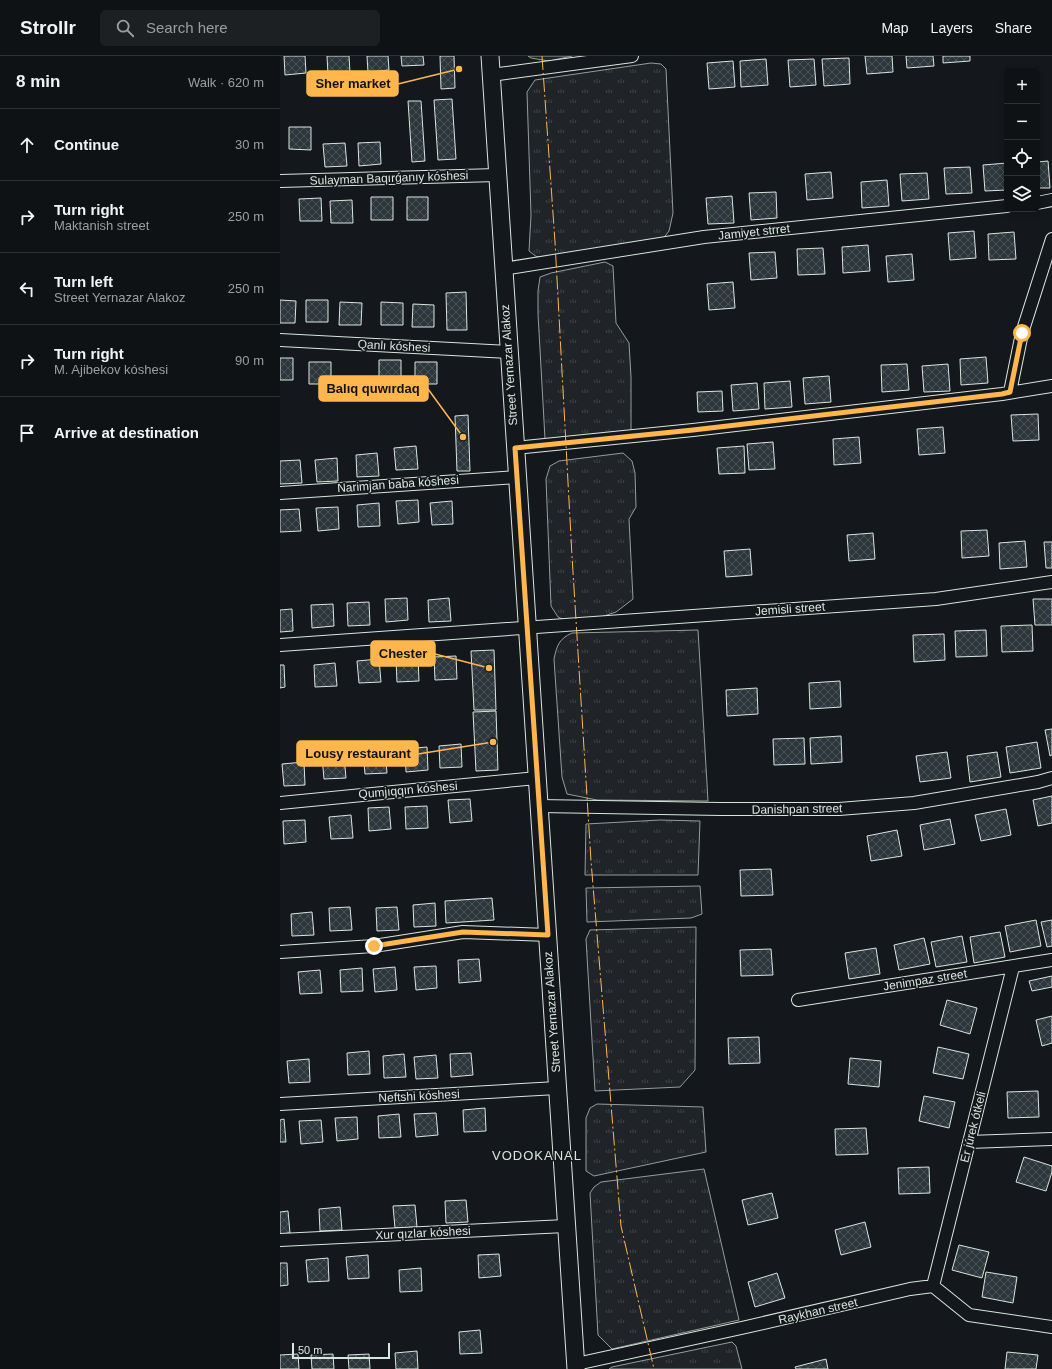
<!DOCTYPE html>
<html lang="en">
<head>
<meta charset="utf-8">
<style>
	:root { --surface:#0f1215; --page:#1d2022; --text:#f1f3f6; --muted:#9b9ea0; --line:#2f3234 }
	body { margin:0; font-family:Arial,sans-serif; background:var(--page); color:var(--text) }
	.controls { position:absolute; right:12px; top:12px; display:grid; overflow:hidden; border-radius:6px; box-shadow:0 2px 6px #0003 }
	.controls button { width:36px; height:36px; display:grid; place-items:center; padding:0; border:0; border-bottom:1px solid var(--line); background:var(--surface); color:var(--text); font:20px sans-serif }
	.scale { position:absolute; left:12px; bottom:10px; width:98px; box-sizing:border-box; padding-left:4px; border:2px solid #d8e6dc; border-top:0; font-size:11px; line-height:14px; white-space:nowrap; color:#d8e6dc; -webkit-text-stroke:3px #14181c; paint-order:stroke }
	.stop { position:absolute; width:12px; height:12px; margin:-9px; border:3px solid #ffb74d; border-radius:50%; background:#fff }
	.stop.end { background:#ffb74d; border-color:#fff; box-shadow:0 1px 4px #0008 }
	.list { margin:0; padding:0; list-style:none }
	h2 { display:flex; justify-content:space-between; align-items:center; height:52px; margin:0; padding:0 16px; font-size:17px }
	h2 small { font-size:13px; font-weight:400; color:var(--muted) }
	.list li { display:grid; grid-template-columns:26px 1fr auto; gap:12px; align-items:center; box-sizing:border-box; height:72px; padding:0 16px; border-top:1px solid var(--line) }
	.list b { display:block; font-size:15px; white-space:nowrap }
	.list p { margin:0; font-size:13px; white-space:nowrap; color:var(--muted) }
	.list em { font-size:13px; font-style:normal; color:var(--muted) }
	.icon { flex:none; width:22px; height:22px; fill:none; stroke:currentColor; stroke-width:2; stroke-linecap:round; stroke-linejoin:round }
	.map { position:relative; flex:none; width:772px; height:1313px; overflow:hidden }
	header { display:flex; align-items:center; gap:24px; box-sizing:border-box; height:56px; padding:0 20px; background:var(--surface); border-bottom:1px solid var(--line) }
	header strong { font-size:19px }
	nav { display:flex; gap:22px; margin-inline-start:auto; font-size:14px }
	.search { width:280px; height:36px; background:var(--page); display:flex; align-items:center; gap:10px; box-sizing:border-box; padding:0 14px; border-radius:6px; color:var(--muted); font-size:15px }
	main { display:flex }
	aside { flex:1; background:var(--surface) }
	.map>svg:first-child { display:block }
	.grass { fill:url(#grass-tufts); stroke:#939e99 }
	.building { fill:url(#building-cross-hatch); stroke:#d8e6dc }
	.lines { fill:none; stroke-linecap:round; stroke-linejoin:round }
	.street-casing { stroke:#d8e6dc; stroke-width:14 }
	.secondary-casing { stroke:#d8e6dc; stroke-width:19 }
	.street { stroke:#14181c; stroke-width:12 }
	.secondary { stroke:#14181c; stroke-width:17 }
	.power { stroke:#ffb74d; stroke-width:1; stroke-dasharray:14 3 2 3; stroke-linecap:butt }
	.route { stroke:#ffb74d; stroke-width:5 }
	.labels { text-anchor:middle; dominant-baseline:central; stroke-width:3; stroke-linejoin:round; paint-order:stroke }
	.street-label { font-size:12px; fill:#d8e6dc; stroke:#14181c }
	.neighbourhood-label { font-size:13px; letter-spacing:1px; fill:#d8e6dc; stroke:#14181c }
	.leader { fill:none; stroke:#ffb74d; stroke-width:1.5 }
	.callout-dot { fill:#ffb74d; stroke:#14181c; stroke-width:1.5 }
	.callout { fill:#ffb74d; stroke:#ffb74d; stroke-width:1.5 }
	.callout-label { font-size:13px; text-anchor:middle; font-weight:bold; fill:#111 }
</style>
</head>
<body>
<header>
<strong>Strollr</strong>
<div class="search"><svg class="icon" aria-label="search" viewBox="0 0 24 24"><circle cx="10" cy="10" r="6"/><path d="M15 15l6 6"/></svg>Search here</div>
<nav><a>Map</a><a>Layers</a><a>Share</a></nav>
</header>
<main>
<aside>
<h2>8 min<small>Walk · 620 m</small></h2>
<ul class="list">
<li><svg class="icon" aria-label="ahead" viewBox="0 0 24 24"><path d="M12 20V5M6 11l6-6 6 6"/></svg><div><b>Continue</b></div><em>30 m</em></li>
<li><svg class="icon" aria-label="right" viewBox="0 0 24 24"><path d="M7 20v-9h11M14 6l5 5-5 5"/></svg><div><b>Turn right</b><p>Maktanish street</p></div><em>250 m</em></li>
<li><svg class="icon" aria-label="left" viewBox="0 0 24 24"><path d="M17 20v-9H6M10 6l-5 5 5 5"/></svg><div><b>Turn left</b><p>Street Yernazar Alakoz</p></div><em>250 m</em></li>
<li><svg class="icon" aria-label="right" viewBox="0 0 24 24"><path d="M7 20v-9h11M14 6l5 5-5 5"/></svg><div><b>Turn right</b><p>M. Ajibekov kóshesi</p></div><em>90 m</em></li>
<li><svg class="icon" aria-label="arrive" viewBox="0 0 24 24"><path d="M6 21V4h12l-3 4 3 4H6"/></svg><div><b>Arrive at destination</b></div></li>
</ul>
</aside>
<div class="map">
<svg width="772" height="1313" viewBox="0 0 772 1313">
	<defs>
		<pattern id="grass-tufts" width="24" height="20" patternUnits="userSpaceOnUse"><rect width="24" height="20" fill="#202428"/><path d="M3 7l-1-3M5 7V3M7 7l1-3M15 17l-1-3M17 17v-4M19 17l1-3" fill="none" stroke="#404447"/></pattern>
		<pattern id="building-cross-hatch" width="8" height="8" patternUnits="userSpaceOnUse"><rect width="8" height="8" fill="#2c363c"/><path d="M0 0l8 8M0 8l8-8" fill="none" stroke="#4a5358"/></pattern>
	</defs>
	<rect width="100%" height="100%" fill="#14181c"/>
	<!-- grass -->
	<path class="grass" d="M248 0H292L269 5 251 2Z
		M371 7 381 8 386 13 393 157 389 175 382 184 271 201H257L249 195 251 159 247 36 255 24Z
		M325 206 333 210 336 267 349 287 351 321V376L265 383 258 258V235L260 221 271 217Z
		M343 397 352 405 355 417 356 451 349 463 353 543 336 556 318 562 287 565 278 561 271 550 266 423 270 410 279 405Z
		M418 574 428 745 317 744 287 738 282 721 274 603C277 589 279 583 292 577Z
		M380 764 420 765 418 819H305L306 768Z
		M420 830 422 858 411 862 307 866 306 832Z
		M416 871 415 1014 400 1031 315 1035 306 883 310 874Z
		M317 1048 423 1051 426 1096 314 1120 306 1115V1062L310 1052Z
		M424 1113 459 1264 332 1293 318 1279 310 1137 314 1131 321 1126Z
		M452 1286 456 1290 462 1313H329L332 1311Z"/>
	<!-- building -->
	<path class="building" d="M4 0H25L26 17 5 19Z
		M47 0H69L70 17 48 18Z
		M87 0H108L109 14 88 16Z
		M121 0H143L144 9 122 10Z
		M160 0H174L175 32 161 33Z
		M585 0H612L613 16 587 18Z
		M626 0H653L654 10 627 12Z
		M663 0H690V5L663 7Z
		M569 2 570 28 544 30 542 3Z
		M486 3 488 29 461 31 460 5Z
		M534 3 536 29 510 31 508 4Z
		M453 5 455 31 429 33 427 7Z
		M172 43 176 103 158 104 154 44Z
		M128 45H141L145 105 132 106Z
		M9 71H31V94L9 93Z
		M100 86 101 108 79 110 78 87Z
		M65 87 67 110 45 111 43 88Z
		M768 105 770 132H757V106Z
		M727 107V134L705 135 703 109Z
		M690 111 692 137 666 138 664 112Z
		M551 116 553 142 527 144 525 118Z
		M647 117 649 143 622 145 620 118Z
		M607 124 609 150 582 152 581 126Z
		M496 136 497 162 471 164 469 137Z
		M452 140 454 167 428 168 426 142Z
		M91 141H113V164H91Z
		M127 141H148V164H127Z
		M41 142 42 165H20L19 143Z
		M72 144 73 167H51L50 145Z
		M694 175 696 202 670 204 668 177Z
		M734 176 736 203 709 204 708 178Z
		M588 189 590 215 563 217 562 191Z
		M543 192 545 218 518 219 517 193Z
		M495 196 497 222 471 224 469 197Z
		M632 198 634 224 608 226 606 200Z
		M453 226 455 252 429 254 427 228Z
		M186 236 187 274H167L166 237Z
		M0 244 16 245 15 267H0Z
		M26 244H48V266H26Z
		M60 246 82 247 81 269H59Z
		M101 246 123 247V269H101Z
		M133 248 154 249V271H132Z
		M706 301 708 327 681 329 680 303Z
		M0 302H13V324H0Z
		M99 304H121V327H99Z
		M29 306H51V328H29Z
		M135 306H157V328H135Z
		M627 308 629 334 602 336 601 309Z
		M668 308 670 335 644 336 642 310Z
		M549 320 551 346 525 348 523 322Z
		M510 325 512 351 485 353 484 327Z
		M477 327 479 353 453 355 451 329Z
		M442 335 443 355 418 356 417 336Z
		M758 358 759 384 733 385 731 359Z
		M188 359 190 415H177L175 360Z
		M663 371 665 397 639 399 637 373Z
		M579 381 581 407 554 409 553 383Z
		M493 386 495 413 469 414 467 388Z
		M136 390 138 413 116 414 114 392Z
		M464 390 465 417 439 418 437 392Z
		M97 397 99 420 77 421 76 399Z
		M57 402 58 425 37 426 35 404Z
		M20 404 22 427 0 428V405Z
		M138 444 139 466 118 468 116 445Z
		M172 445 173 468 152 469 150 447Z
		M99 447 100 470 78 471 77 449Z
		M58 451 59 473 38 475 36 452Z
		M19 453 21 475 0 476V454Z
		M707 474 709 500 682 502 681 475Z
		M593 477 595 503 569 505 567 479Z
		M745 485 747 511 720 513 719 487Z
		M764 486H772V512H766Z
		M470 493 472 519 446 521 444 495Z
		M127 542 128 564 106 566 105 543Z
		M169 542 171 565 149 566 148 544Z
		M753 543H772V569H755Z
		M89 546 90 569 68 570 67 547Z
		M53 548 54 570 32 572 31 549Z
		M12 553 13 575 0 576V554Z
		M752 569 753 595 722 596 721 570Z
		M706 574 707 600 676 601 675 575Z
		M664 578 665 604 634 606 633 579Z
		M214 594 216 654H194L191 595Z
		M176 600 177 623 155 624 154 601Z
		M138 602 139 625 117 626 116 604Z
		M99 603 101 626 79 627 77 605Z
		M55 607 57 630 35 631 34 609Z
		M0 609H4L5 631 0 632Z
		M560 625 561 651 530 653 529 627Z
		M477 632 478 658 447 660 446 634Z
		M216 655 218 714 196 715 193 656Z
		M772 673V699L770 700 765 674Z
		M561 680 562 706 531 708 530 682Z
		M524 682 525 708 494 709 493 683Z
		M757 686 761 712 730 717 726 691Z
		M181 688 182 711 160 712 159 690Z
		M147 691 148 714 126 716 125 693Z
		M105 694 107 717 85 718 83 696Z
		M667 696 671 722 640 726 636 700Z
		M717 696 721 721 690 726 687 700Z
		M64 700 66 722 44 723 42 701Z
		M24 706 25 729 4 730 2 708Z
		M772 740V767L758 770 753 744Z
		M190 743 192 765 170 767 168 744Z
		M147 750 148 772 126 773 125 751Z
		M109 751 111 773 89 775 88 752Z
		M726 753 731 779 701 785 695 759Z
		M71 759 73 782 51 783 49 761Z
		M670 763 675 788 644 794 640 769Z
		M25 764 26 786 4 788 3 765Z
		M617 774 622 800 591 805 587 780Z
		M491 813 493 839 461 840 460 814Z
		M212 842 214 864 166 867 165 845Z
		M155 847 156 870 134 871 133 849Z
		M70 851 72 874 50 875 49 852Z
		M117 851 119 874 97 875 96 852Z
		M32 856 34 879 12 880 11 858Z
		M756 864 761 890 730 896 725 870Z
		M772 864V890L767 891 761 866Z
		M720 876 725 901 694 907 690 881Z
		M682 880 687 906 656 911 651 886Z
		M644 882 650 908 619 914 614 889Z
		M596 892 600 918 569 923 565 897Z
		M491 893 493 919 461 920 460 894Z
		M199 903 201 925 179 927 178 904Z
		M156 910 157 932 136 934 134 911Z
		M115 911 117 934 95 936 93 913Z
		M82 912 83 935 61 936 60 914Z
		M40 914 42 937 20 938 18 916Z
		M772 920V931L752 935 749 925Z
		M667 944 697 952 690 978 660 969Z
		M772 960V987L762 990 756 964Z
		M479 981 480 1007 449 1008 448 982Z
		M658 991 689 998 683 1023 653 1017Z
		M89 995 90 1018 68 1019 67 997Z
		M191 997 193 1019 171 1021 170 998Z
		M124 998 126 1021 104 1022 103 1000Z
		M156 999 158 1022 136 1023 134 1001Z
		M570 1002 601 1005 599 1031 568 1028Z
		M29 1003 30 1026 9 1027 7 1005Z
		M758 1035 759 1061 728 1062 727 1036Z
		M644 1040 675 1046 669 1072 639 1065Z
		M205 1052 206 1075 184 1076 183 1054Z
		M156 1057 158 1079 136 1081 134 1058Z
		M119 1058 121 1081 99 1082 98 1060Z
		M77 1061 78 1083 57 1085 55 1062Z
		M4 1063 6 1086H0V1064Z
		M41 1064 43 1086 21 1088 19 1065Z
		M586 1072 588 1098 556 1099 555 1073Z
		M744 1101 772 1110V1116L766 1135 736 1126Z
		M649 1111 650 1137 619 1138 618 1112Z
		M492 1137 498 1162 468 1169 462 1144Z
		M186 1144 188 1166 166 1167 165 1145Z
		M135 1149 137 1171 115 1172 113 1150Z
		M60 1151 62 1174 40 1175 39 1153Z
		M8 1155 10 1177 0 1178V1156Z
		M585 1166 591 1191 561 1199 555 1174Z
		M679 1189 709 1196 702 1222 672 1214Z
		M219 1198 221 1220 199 1222 198 1199Z
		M88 1199 89 1222 68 1223 66 1201Z
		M48 1202 49 1225 28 1226 26 1204Z
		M0 1207H7L8 1229 0 1230Z
		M141 1212 142 1235 120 1236 119 1214Z
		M706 1216 737 1221 733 1247 702 1241Z
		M497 1217 505 1242 475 1251 468 1226Z
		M200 1274 202 1297 180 1298 179 1276Z
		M137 1295 138 1313H116L115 1297Z
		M727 1296 758 1299 756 1313H725Z
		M18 1298 19 1313H0V1299Z
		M53 1298 54 1313H32L31 1299Z
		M89 1298 90 1313H69L68 1299Z
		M546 1303 548 1313H516L515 1311Z"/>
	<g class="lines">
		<defs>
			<path id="street" d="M211 19 352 0
				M0 125 217 119
				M757 147 772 144
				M223 213 424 181 727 150
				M0 284 229 296
				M730 336 742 277 772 183
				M235 392 413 374 722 338 772 330
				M0 437 237 421
				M0 589 656 543 772 526
				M0 747 257 722
				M259 750 441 753H559L634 747 758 726 772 722
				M0 896 94 890 183 876 268 879
				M518 944 772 904
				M0 1048 277 1032
				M689 1086 772 1083
				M0 1184 286 1170
				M653 1230 733 911
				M296 1308 466 1271 630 1233 653 1230 689 1259 772 1271"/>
			<path id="secondary" d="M210 0 296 1313"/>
		</defs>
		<!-- street casing -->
		<use href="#street" class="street-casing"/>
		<!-- secondary casing -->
		<use href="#secondary" class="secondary-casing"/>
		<!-- street -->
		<use href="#street" class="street"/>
		<!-- secondary -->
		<use href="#secondary" class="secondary"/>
		<!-- power -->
		<path class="power" d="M262 0 275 186 292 500 311 805 341 1170 374 1313"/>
	</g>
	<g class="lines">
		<!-- route -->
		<path class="route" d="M94 890 183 876 268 879 235 392 413 374 722 338 730 336 742 277"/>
	</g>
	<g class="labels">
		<!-- street labels -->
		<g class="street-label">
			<text transform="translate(109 122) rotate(-2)">Sulayman Baqırǵanıy kóshesi</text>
			<text transform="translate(474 176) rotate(-6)">Jamiyet strret</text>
			<text transform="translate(114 290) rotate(3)">Qanlı kóshesi</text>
			<text transform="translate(229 309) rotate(-94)">Street Yernazar Alakoz</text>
			<text transform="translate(118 428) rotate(-4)">Narimjan baba kóshesi</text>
			<text transform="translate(510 553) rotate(-4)">Jemisli street</text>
			<text transform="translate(128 734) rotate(-5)">Qumjıqqın kóshesi</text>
			<text transform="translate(517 753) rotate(-1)">Danishpan street</text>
			<text transform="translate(645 924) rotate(-9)">Jenimpaz street</text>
			<text transform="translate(272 956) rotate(-94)">Street Yernazar Alakoz</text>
			<text transform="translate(139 1040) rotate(-3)">Neftshi kóshesi</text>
			<text transform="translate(693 1071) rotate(-76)">Er júrek ótkeli</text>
			<text transform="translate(143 1177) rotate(-3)">Xur qızlar kóshesi</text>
			<text transform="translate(538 1255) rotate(-13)">Raykhan street</text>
		</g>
		<!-- neighbourhood labels -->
		<g class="neighbourhood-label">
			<text x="257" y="1099">VODOKANAL</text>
		</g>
	</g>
	<!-- callouts -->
	<path class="leader" d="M179 13L118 28M183 381L148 333M209 612L155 598M213 686L138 698"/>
	<g class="callout-dot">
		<circle cx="179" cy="13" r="4"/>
		<circle cx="183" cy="381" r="4"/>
		<circle cx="209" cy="612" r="4"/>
		<circle cx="213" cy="686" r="4"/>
	</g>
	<g class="callout">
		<rect x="27" y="15" width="91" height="25" rx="4"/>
		<rect x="39" y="320" width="109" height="25" rx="4"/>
		<rect x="91" y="585" width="64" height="25" rx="4"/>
		<rect x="17" y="685" width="121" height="25" rx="4"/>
	</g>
	<g class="callout-label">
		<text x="73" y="32">Sher market</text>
		<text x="93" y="337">Balıq quwırdaq</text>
		<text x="123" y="602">Chester</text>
		<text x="78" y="702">Lousy restaurant</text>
	</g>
</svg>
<div class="controls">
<button>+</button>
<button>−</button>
<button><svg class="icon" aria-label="locate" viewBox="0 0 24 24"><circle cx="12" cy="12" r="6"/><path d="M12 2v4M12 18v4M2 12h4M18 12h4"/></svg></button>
<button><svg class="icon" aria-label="layers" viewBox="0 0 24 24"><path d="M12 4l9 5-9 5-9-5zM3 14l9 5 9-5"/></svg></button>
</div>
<div class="scale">50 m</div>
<div class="stop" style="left:742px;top:277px"></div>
<div class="stop end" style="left:94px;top:890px"></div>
</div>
</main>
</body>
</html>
